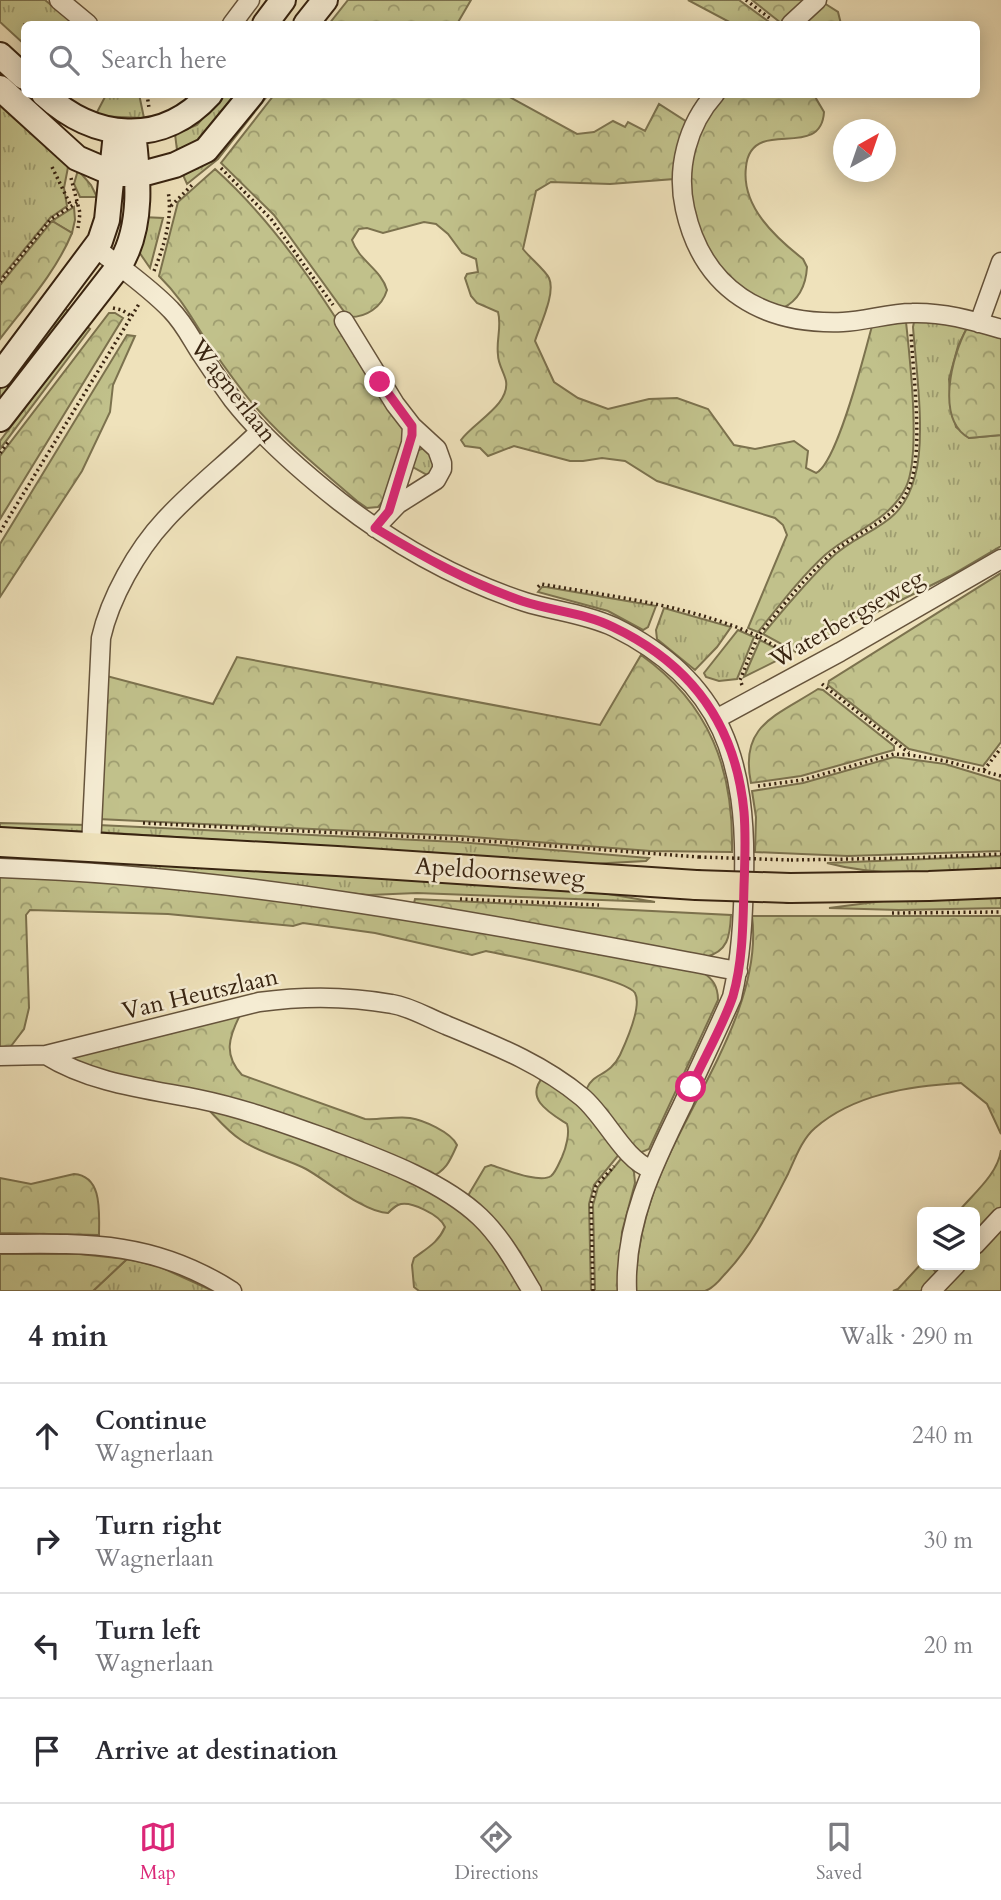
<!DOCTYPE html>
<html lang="en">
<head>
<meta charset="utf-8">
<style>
	:root { --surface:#fff; --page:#f2f2f3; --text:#2b2b33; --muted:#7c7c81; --line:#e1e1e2; --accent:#db2777 }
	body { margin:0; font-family:Cardo,serif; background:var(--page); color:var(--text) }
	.controls { position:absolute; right:21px; bottom:21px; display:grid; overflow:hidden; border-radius:10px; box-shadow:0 4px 18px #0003 }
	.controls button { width:63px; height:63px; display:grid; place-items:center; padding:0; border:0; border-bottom:2px solid var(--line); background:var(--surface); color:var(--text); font:35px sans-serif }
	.compass { position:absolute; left:833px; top:119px; width:63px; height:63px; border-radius:50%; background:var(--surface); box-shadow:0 4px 18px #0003; rotate:40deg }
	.stop { position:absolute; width:21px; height:21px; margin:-16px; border:5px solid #db2777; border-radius:50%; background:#fff }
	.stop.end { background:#db2777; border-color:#fff; box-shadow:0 2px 7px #0008 }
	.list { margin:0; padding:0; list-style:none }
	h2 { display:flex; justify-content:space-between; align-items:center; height:91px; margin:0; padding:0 28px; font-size:30px }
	h2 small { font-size:23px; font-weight:400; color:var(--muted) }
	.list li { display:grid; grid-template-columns:46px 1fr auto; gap:21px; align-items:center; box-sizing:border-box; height:105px; padding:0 28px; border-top:2px solid var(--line) }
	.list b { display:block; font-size:26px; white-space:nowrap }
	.list p { margin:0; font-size:23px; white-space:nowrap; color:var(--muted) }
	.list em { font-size:23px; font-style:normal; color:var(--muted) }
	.icon { flex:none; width:38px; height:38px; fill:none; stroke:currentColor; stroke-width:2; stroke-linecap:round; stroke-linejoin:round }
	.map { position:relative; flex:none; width:1001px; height:1291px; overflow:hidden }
	.search { position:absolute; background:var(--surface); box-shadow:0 4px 18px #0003; left:21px; right:21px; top:21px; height:77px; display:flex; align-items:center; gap:18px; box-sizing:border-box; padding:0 24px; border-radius:10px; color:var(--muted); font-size:26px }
	.sheet { height:511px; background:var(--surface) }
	nav { display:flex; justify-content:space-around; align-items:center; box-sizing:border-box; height:98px; border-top:2px solid var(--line); background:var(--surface); font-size:19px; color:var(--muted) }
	nav a { display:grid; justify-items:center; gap:4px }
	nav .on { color:var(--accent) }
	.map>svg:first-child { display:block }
	.grass { fill:url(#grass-tufts); stroke:#7c724e; stroke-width:2 }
	.forest { fill:url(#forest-crowns); stroke:#7c724e; stroke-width:2 }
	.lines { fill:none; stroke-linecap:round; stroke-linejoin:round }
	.street-casing { stroke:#66543c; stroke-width:21 }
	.secondary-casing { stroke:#382411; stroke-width:28 }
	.primary-casing { stroke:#382411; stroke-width:32 }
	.path { stroke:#382411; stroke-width:3.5; stroke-dasharray:2 3.5; stroke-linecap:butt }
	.street { stroke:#f5ecd3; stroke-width:18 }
	.secondary { stroke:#f5ecd3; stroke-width:24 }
	.primary { stroke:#efe2bb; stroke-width:28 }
	.primary-bridge-casing { stroke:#382411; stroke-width:32; stroke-linecap:butt }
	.path-bridge { stroke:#382411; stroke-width:3.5; stroke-dasharray:2 3.5; stroke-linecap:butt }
	.primary-bridge { stroke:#efe2bb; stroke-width:28 }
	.route { stroke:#db2777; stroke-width:9 }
	.labels { text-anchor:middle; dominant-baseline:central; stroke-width:5; stroke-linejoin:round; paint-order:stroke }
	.street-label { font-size:24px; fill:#382411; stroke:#f5ecd3 }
</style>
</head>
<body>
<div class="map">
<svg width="1001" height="1291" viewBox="0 0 1001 1291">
	<defs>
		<pattern id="grass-tufts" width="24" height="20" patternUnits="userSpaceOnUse" patternTransform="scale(1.75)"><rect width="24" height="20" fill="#c1c18b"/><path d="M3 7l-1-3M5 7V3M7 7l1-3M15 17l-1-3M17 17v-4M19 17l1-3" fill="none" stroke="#9e9d70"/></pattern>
		<pattern id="forest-crowns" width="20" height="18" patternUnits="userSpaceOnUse" patternTransform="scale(1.75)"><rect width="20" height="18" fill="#c1c18b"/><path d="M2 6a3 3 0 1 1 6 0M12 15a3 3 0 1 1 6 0" fill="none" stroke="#9e9d70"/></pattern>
	</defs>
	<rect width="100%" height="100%" fill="#efe2bb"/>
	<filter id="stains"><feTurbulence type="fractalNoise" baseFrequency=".00286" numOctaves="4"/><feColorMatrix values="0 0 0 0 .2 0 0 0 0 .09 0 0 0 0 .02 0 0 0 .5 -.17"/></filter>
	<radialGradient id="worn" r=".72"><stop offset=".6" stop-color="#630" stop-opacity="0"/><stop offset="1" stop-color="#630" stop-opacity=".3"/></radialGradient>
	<!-- grass -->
	<path class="grass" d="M0 0H45L74 24H24V44L0 22Z
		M139 94 144 118 95 116 106 95Z
		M223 95H239L204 138 177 150 175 134 197 125Z
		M263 95H268L218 159 187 184 183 175 208 162Z
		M0 97 69 162 64 188 67 206 50 218 0 279Z
		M78 170 91 185 97 197H80L74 184Z
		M74 207 75 220 72 233 52 221Z
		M142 217 163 218 150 268 139 252Z
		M62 306 72 314 0 409V387Z
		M930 321 967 328 958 346 949 379 951 405 956 427 969 438 1001 435V546L950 576 796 652 763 634C784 609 806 582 830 559 862 527 901 531 915 476 926 438 916 367 913 327L914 322Z
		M84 324 90 329 0 449V441L82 333Z
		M424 448 430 450 435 461 432 474 429 476 411 466 416 451Z
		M542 587H546L656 606 648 627 643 630 608 611 538 592Z
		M664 608 731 627 717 647 695 670 657 639 656 630Z
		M738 630 754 637 737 679 719 681 706 677 704 673Z
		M760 640 785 653 786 656 744 677Z
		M0 823 88 825V832L0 828Z
		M98 825 458 842 649 858 646 861 590 864 97 832Z
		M0 856 585 890 655 902 417 893 369 895 0 861Z
		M1001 856V870C944 873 883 878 827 863Z
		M1001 897V908L899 910 829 908 891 900Z
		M127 1259 158 1266 213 1291H93Z"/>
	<!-- forest -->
	<path class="forest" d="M348 0H471L457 24H329Z
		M688 0H739L772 24H733Z
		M752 0H805L781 23Z
		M824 3 838 12 841 24H802Z
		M725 94 814 95 824 112C822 148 784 134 763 142 752 146 747 156 746 167 741 206 775 237 803 259L807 267C806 285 799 300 783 308 767 302 749 295 736 283 682 236 674 146 725 94Z
		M274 95H506L577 134 594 132 613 121 625 127 628 122 645 131 659 104 687 122C680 141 673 158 674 179L610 184 551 182 536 191 523 249C530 258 545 270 549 278 556 293 540 325 535 341L554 382 578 398 608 409 649 399 677 398 708 409 734 445 755 449 794 441 808 451 806 468 816 473C837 464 865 352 872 326L906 322C910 359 921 456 906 487 889 522 852 531 825 555 800 578 779 606 758 632L748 628 787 535 783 525 775 518 657 481 625 461 602 458 583 461H570L514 446 488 456 480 448 465 446 461 440C474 422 510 405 506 381 504 372 498 364 498 355 496 340 502 326 498 312L477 303 471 296 465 278 467 274 478 272 476 259 462 253 448 234 436 224 424 222 383 233 367 228 359 229 352 240C359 261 381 269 387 290 382 307 366 318 348 317L274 215 221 163Z
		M215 169C294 240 346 335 403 425 405 444 392 493 378 507L367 508 357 501C318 467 276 434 244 393 231 376 218 358 206 340 189 314 182 299 159 276L178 202Z
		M52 221 72 233C56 272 25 306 0 339V285Z
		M109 313H115L123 318 0 519V456Z
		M967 328 1001 338V435L969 438C935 419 952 355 967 328Z
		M127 335 135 336 113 385 110 412 82 471 0 597V544Z
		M1001 573V742L983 766 909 749 828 685 829 681Z
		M641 655C710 704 734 770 732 852L650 851 460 836 98 819 103 675 213 704 237 657 600 725Z
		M818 689 823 690 894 746V750L801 776 751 783C739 725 776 716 818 689Z
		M894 757 945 764 1001 781V851L848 856 755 852 756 817 752 791 803 783Z
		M0 875C237 882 469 930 701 971 713 979 718 986 718 1000L649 1149 642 1152 636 1151 588 1095 587 1088C593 1073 610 1076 620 1055 626 1042 642 1006 635 993 626 978 509 956 486 951L472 955 375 933 303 923 293 926 168 914 30 910 26 915 29 1008 24 1029 8 1050H0Z
		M415 899 731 915C730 936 728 952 705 957L414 903Z
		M752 916H1001V1134L987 1104 961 1083C910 1086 854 1094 815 1128 802 1139 795 1159 788 1174 770 1209 752 1246 725 1274 720 1280 713 1289 705 1291 687 1291 654 1291 635 1291 636 1256 642 1225 654 1191 684 1107 764 1009 752 916Z
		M240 1015C229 1037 223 1055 242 1075L365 1119C379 1120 398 1116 410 1118 423 1120 451 1132 457 1145 450 1161 446 1171 429 1178L100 1073 71 1059 73 1056Z
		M543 1077 579 1102 621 1152 594 1185 589 1204 591 1291H537L470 1201 469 1194 485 1167 491 1165C504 1169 540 1184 551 1176 556 1172 559 1163 562 1157 566 1148 570 1133 567 1124 550 1113 524 1099 543 1077Z
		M205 1106 244 1116 406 1177 477 1221 528 1291H419L414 1287 412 1265 414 1258C427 1248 438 1243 445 1227 440 1215 410 1200 398 1205 394 1207 391 1210 388 1213 365 1213 326 1180 306 1169 285 1158 261 1154 241 1140 227 1131 217 1118 205 1106Z
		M1001 1150V1207L975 1234V1212H958C973 1194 998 1174 1001 1150Z
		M624 1155 634 1172 635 1183 622 1232 618 1291H595L593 1205 598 1187Z
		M74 1174C103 1176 99 1213 99 1235L0 1233V1178L31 1184Z
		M1001 1229V1291H943L966 1265H975V1256Z
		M0 1254H79L127 1259 93 1291H0Z
		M921 1264 929 1265 937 1273 921 1291H893L898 1289Z"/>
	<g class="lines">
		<defs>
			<path id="street" d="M59 0 88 24
				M232 24 250 0
				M791 24 817 0
				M715 94C687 125 676 169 685 209 703 291 764 325 843 322 866 321 889 313 912 313 943 312 971 320 1001 329
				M96 248C121 268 149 287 171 310 184 323 192 340 202 355 212 370 222 385 233 400 263 438 301 471 339 501 394 544 458 580 525 602 554 611 586 614 614 627 724 681 747 763 744 879 743 919 741 958 732 997 716 1033 699 1068 683 1104 654 1163 624 1223 627 1291
				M344 321 395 404 412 426 437 449 442 463V469L436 480 398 504 375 528
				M979 323 1001 262
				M389 511 411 443 412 426
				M716 719 840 652 1001 559
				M91 847 101 638C110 598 137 550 165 520 194 488 230 461 260 431
				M0 868C249 876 493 925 738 971
				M46 1055C91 1083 147 1089 198 1099 242 1108 283 1123 325 1138 375 1157 441 1180 480 1217 502 1238 517 1266 532 1291
				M0 1056 46 1055 259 1002C302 996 348 996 392 1004 411 1007 428 1018 446 1025 494 1045 541 1063 582 1097 606 1117 624 1160 651 1169
				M0 1244C88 1243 154 1241 232 1291
				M975 1245 1001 1217
				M931 1291 956 1265"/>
			<path id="secondary" d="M265 24 283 0
				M306 24 325 0
				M0 55 24 77
				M0 88 77 158 112 173 138 175 175 165 206 150 252 94
				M44 94C94 140 161 148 210 94
				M0 375 100 241 107 220 116 133
				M0 419 119 266C144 227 138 175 133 132"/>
			<path id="primary" d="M0 842 337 861 696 885
				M790 888 929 886 1001 883"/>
		</defs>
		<!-- street casing -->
		<use href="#street" class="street-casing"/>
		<!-- secondary casing -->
		<use href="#secondary" class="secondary-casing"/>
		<!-- primary casing -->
		<use href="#primary" class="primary-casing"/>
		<!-- path -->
		<path class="path" d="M746 0 772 20
			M147 94 149 108
			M87 96 98 94
			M52 167 71 206
			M221 168 271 219 333 305
			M71 178 80 213 78 228
			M171 206 194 183
			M154 271C164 246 173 218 168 191
			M0 282 51 219 78 202
			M113 308 122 310 131 316
			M0 453 9 441
			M0 532 139 304
			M538 587 541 584C615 597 689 605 758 636 780 609 803 580 829 556 857 530 897 523 911 482 923 445 913 374 911 333
			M822 684 909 753
			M742 685 740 680 758 636 793 657
			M984 770 1001 748
			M758 786 802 780 894 754 910 755 946 761 1001 776
			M143 823 459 839 699 857
			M791 860 909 858 1001 854
			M460 899 599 905
			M892 913 1001 912
			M593 1291 591 1204 596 1186 614 1166"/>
		<!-- street -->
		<use href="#street" class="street"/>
		<!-- secondary -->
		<use href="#secondary" class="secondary"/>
		<!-- primary -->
		<use href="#primary" class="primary"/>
		<defs>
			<path id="primary-bridge" d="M696 885 790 888"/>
		</defs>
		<!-- primary-bridge casing -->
		<use href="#primary-bridge" class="primary-bridge-casing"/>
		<!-- path-bridge -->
		<path class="path-bridge" d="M699 857 791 860"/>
		<!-- primary-bridge -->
		<use href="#primary-bridge" class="primary-bridge"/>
	</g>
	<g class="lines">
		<!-- route -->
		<path class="route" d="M380 382 412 426V435L389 511 375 528C423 557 470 583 522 601 552 611 585 613 613 627 691 664 736 725 744 812 746 836 745 861 744 886 743 922 743 961 733 996 723 1026 704 1058 691 1087"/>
	</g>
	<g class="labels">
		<!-- street labels -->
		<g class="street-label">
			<text transform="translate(233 391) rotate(52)">Wagnerlaan</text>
			<text transform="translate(847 619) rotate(-30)">Waterbergseweg</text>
			<text transform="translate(500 872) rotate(4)">Apeldoornseweg</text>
			<text transform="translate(200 994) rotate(-13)">Van Heutszlaan</text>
		</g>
	</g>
	<rect width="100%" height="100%" filter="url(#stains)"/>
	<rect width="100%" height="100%" fill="url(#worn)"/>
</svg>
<div class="controls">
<button><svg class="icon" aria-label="layers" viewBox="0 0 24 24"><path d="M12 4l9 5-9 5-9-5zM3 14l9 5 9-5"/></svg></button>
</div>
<svg class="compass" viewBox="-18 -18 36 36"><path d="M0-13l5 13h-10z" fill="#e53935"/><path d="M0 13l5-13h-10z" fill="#7c7c81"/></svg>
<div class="stop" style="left:691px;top:1087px"></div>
<div class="stop end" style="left:380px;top:382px"></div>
<div class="search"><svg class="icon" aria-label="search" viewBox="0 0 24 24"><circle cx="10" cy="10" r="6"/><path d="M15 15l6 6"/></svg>Search here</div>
</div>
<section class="sheet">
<h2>4 min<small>Walk · 290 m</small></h2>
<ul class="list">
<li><svg class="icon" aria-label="ahead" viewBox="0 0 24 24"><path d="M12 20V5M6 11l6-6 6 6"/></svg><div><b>Continue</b><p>Wagnerlaan</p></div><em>240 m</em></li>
<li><svg class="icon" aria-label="right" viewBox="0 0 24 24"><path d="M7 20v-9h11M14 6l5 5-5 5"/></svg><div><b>Turn right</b><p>Wagnerlaan</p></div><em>30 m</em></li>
<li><svg class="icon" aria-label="left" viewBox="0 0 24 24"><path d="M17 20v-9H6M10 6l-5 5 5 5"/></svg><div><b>Turn left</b><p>Wagnerlaan</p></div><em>20 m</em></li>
<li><svg class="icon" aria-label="arrive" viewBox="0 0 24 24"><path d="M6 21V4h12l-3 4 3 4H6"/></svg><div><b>Arrive at destination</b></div></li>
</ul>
</section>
<nav>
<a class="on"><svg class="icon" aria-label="map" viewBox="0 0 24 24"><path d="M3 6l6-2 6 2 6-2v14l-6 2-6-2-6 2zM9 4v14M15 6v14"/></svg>Map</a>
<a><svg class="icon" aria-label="directions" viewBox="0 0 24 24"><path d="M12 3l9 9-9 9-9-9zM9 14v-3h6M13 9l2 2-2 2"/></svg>Directions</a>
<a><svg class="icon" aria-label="saved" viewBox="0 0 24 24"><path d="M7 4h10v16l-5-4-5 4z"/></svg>Saved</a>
</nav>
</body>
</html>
